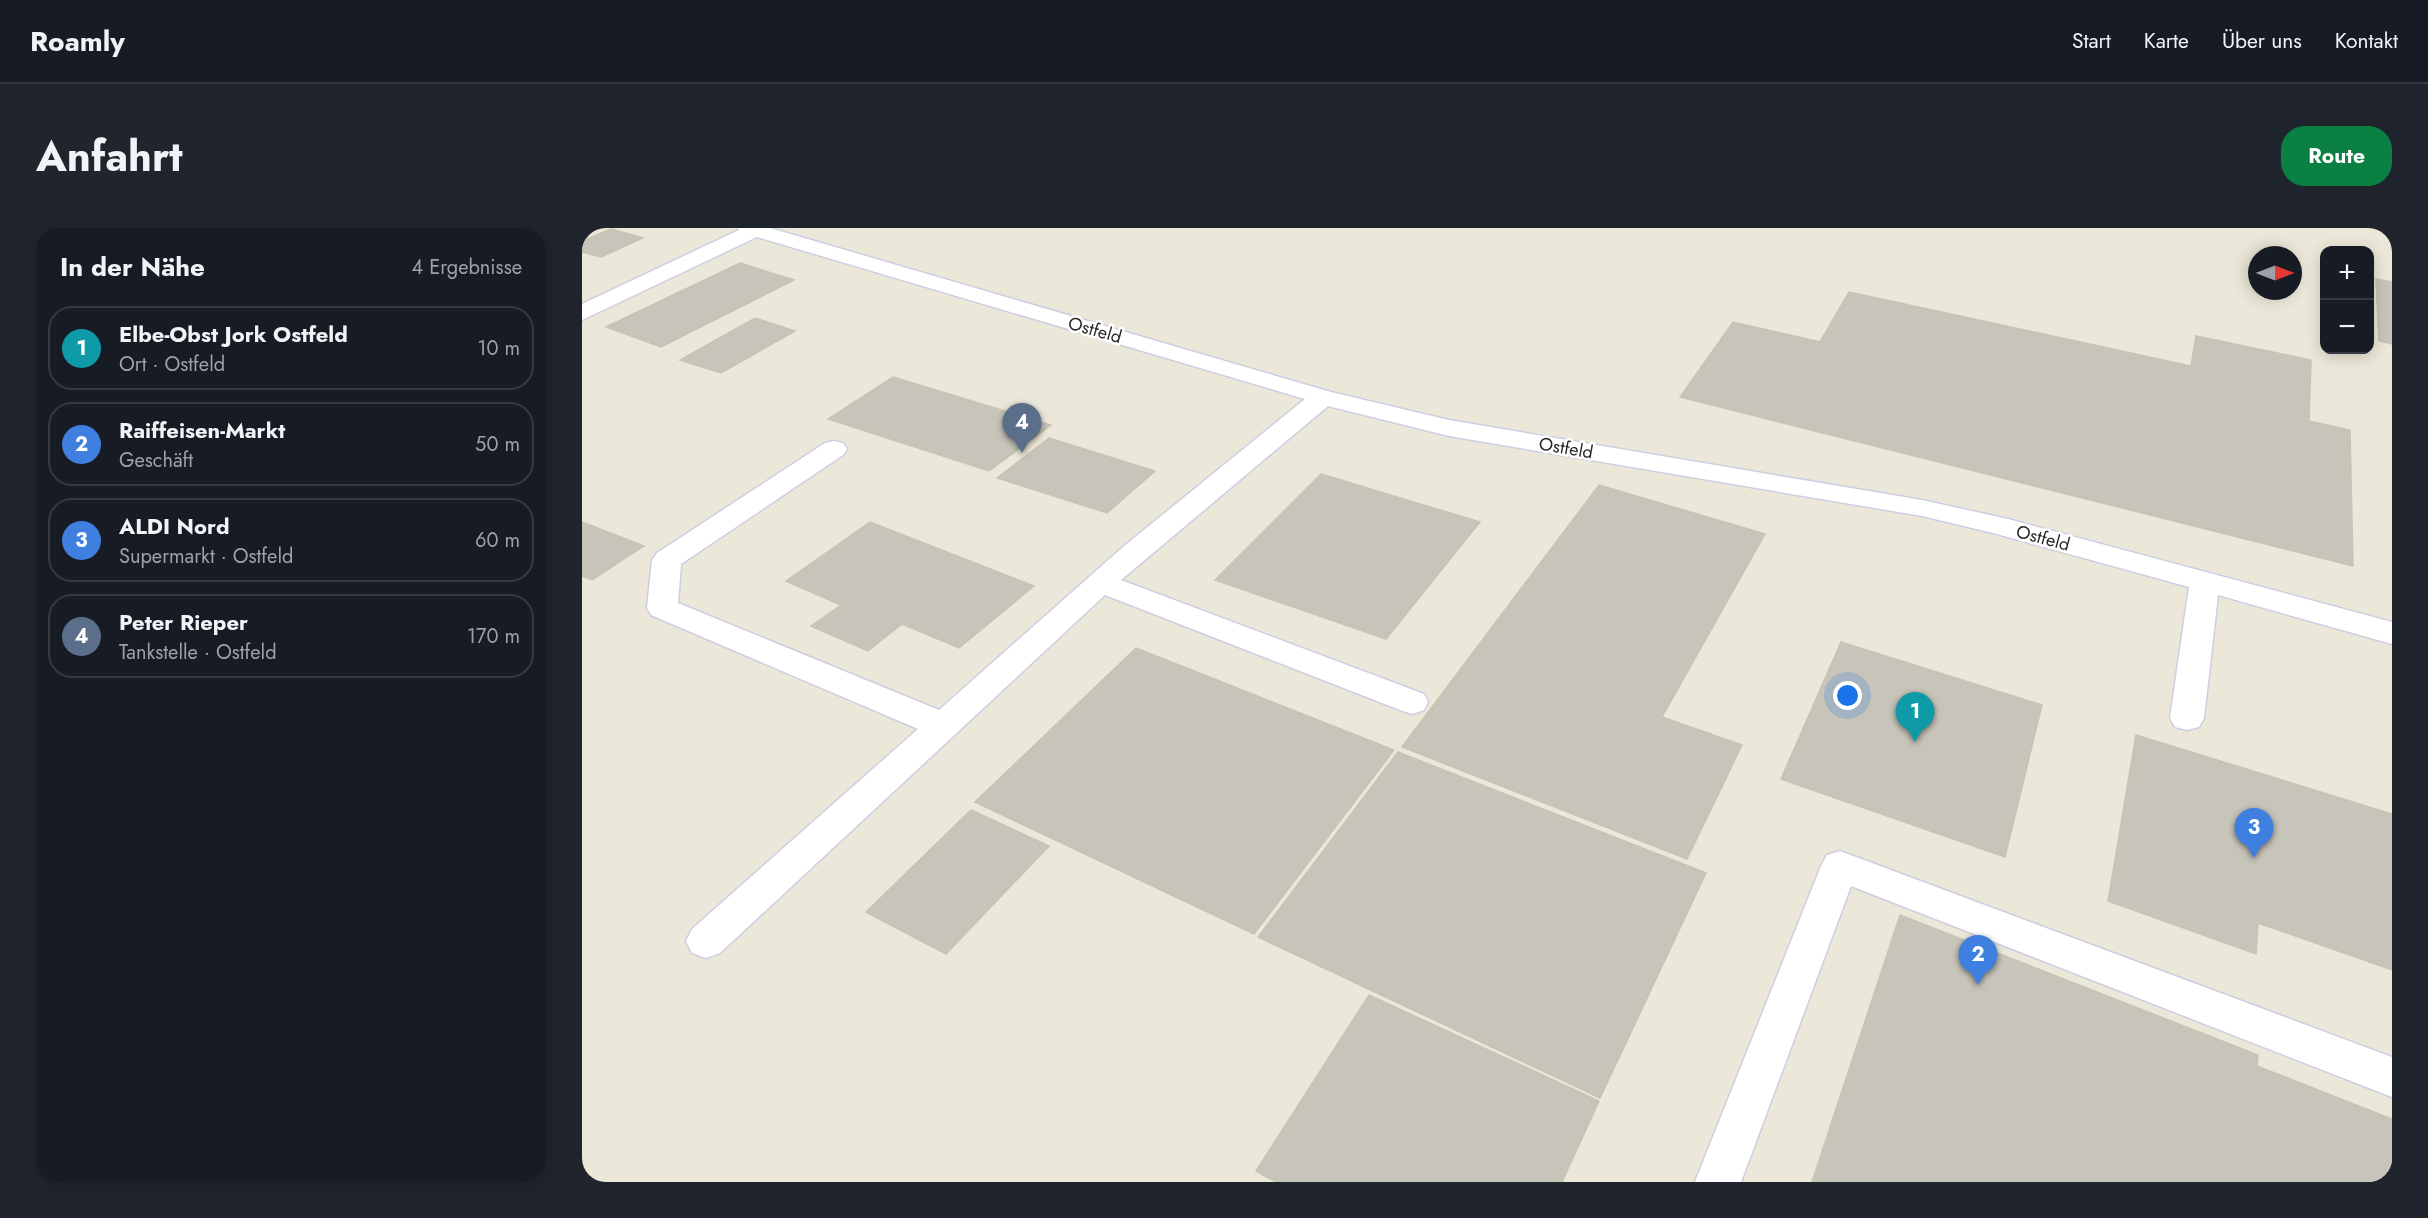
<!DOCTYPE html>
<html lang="de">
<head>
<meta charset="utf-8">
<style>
	:root { --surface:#171b24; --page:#20242c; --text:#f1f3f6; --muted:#9ea1a6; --line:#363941; --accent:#0b8043 }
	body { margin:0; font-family:Jost,sans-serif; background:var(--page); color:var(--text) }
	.controls { position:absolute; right:18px; top:18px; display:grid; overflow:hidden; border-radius:12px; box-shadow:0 3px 15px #0003 }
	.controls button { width:54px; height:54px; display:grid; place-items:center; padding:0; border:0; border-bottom:2px solid var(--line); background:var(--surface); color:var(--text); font:30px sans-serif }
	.compass { position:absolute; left:1666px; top:18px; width:54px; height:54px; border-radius:50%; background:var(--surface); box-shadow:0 3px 15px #0003; rotate:90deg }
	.you { position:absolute; left:1266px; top:468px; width:21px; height:21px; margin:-15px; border:4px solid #fff; border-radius:50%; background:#1a73e8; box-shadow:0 0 0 9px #1a73e833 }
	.badge { display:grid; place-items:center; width:39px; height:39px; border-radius:50%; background:var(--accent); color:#fff; font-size:20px; font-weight:700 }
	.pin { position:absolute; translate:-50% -50px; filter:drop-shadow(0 2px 3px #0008) }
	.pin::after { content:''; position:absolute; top:32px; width:21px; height:18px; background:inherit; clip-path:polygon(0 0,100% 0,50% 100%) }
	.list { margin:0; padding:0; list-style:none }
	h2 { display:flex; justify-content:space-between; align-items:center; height:78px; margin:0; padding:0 24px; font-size:26px }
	h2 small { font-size:20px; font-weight:400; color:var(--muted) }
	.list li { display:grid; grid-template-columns:39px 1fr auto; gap:18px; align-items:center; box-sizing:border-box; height:84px; margin:0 12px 12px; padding:0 12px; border:2px solid var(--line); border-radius:24px }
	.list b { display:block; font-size:22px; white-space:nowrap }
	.list p { margin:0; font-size:20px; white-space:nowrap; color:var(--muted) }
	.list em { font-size:20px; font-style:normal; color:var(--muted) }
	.map { position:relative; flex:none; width:1810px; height:954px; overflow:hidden; border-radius:24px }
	header { display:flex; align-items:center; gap:36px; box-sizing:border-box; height:84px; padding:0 30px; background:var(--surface); border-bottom:2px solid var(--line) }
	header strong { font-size:28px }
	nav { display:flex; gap:33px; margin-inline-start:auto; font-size:21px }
	.intro { display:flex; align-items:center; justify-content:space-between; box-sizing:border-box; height:144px; padding:0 36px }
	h1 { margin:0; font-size:42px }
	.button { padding:15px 27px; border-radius:24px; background:var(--accent); color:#fff; font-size:21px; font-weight:700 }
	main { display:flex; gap:36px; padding:0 36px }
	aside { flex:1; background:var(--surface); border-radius:24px; box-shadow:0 3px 15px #0003 }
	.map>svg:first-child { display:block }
	.building { fill:#c7c4b9; stroke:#c7c4b3; stroke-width:1.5 }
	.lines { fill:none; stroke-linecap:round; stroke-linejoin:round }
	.minor-casing { stroke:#cecee3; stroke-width:3 }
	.minor { fill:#fff; fill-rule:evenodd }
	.labels { text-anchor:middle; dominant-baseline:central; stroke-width:5; stroke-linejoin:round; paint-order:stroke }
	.far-street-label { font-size:18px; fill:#292929; stroke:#fff }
</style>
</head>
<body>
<header>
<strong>Roamly</strong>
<nav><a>Start</a><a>Karte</a><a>Über uns</a><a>Kontakt</a></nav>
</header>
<div class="intro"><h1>Anfahrt</h1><a class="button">Route</a></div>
<main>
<aside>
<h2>In der Nähe<small>4 Ergebnisse</small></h2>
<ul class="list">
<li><span class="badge" style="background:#0f9aa8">1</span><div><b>Elbe-Obst Jork Ostfeld</b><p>Ort · Ostfeld</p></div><em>10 m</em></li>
<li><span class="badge" style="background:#3f7fe0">2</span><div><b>Raiffeisen-Markt</b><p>Geschäft</p></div><em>50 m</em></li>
<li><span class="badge" style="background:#3f7fe0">3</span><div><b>ALDI Nord</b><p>Supermarkt · Ostfeld</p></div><em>60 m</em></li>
<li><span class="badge" style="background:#5c6f8a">4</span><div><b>Peter Rieper</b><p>Tankstelle · Ostfeld</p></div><em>170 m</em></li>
</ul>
</aside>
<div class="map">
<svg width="1810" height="954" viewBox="0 0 1810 954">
	<rect width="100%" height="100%" fill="#ece8d9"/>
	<!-- building -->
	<path class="building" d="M29 1 61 10 19 29 0 24V13Z
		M158 35 212 52 79 119 24 99Z
		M1794 51 1810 54V116L1797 113Z
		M1267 64 1609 138 1614 108 1729 132 1727 193 1768 202 1771 338 1098 169 1151 94 1238 114Z
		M173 90 213 103 139 145 98 132Z
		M311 149 469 197 407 243 246 191Z
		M467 210 573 243 525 285 415 250Z
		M739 246 898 294 804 411 633 352Z
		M1017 257 1183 306 1080 489 1160 517 1105 631 820 519Z
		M0 294 62 318 10 352 0 348Z
		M288 294 452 358 377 420 320 396 286 423 229 398 259 377 204 353Z
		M1259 414 1460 477 1423 629 1199 551Z
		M554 420 812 522 672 706 393 574Z
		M1554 507 1810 586V742L1676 695 1674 726 1526 673Z
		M816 524 1124 645 1018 870 676 709Z
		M389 582 467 618 364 726 284 684Z
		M1318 687 1676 827 1675 838 1810 891V954H1230Z
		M787 767 1017 873 980 954H694L674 943Z"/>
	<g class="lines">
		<defs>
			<path id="minor" d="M156 0H188L749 164 867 192 1340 272 1426 291 1810 394V416L1636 367 1622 490 1617 499 1605 502 1593 499 1588 490 1607 359 1411 305 1340 288 867 208 746 178 539 352 842 466 846 474 842 482 830 486 818 482 523 367 138 725 124 730 110 725 104 713 110 701 336 501 69 387 65 380 70 332 75 325 243 215 252 213 261 215 265 221 261 227 99 336 96 375 357 482 541 319 723 171 175 9 0 92V76L157 2Z
				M1258 623 1810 829V869L1269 658 1159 954H1113L1239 638 1245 627Z"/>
		</defs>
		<!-- minor casing -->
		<use href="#minor" class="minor-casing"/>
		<!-- minor -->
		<use href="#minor" class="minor"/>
	</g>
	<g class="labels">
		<!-- far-street labels -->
		<g class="far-street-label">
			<text transform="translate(513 102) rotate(16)">Ostfeld</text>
			<text transform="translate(984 220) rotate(10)">Ostfeld</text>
			<text transform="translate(1461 310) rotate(15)">Ostfeld</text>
		</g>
	</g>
</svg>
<div class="controls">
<button>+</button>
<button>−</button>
</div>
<svg class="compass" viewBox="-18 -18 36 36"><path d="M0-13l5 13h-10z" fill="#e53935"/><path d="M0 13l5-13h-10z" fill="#9ea1a6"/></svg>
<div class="you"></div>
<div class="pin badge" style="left:1333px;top:514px;background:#0f9aa8">1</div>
<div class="pin badge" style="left:1396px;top:757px;background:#3f7fe0">2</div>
<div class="pin badge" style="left:1672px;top:630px;background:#3f7fe0">3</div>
<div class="pin badge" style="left:440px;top:225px;background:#5c6f8a">4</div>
</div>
</main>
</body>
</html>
